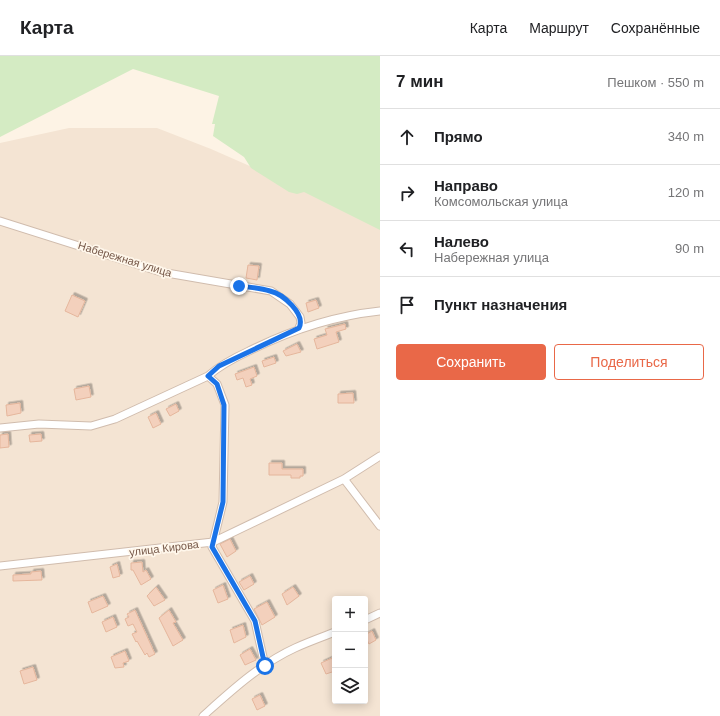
<!DOCTYPE html>
<html lang="ru">
<head>
<meta charset="utf-8">
<style>
	:root { --surface:#fff; --page:#f2f2f2; --text:#202124; --muted:#757577; --line:#e0e0e0; --accent:#e96848 }
	body { margin:0; font-family:Helvetica,sans-serif; background:var(--page); color:var(--text) }
	.controls { position:absolute; right:12px; bottom:12px; display:grid; overflow:hidden; border-radius:4px; box-shadow:0 2px 10px #0003 }
	.controls button { width:36px; height:36px; display:grid; place-items:center; padding:0; border:0; border-bottom:1px solid var(--line); background:var(--surface); color:var(--text); font:20px sans-serif }
	.stop { position:absolute; width:12px; height:12px; margin:-9px; border:3px solid #1a73e8; border-radius:50%; background:#fff }
	.stop.end { background:#1a73e8; border-color:#fff; box-shadow:0 1px 4px #0008 }
	.list { margin:0; padding:0; list-style:none }
	h2 { display:flex; justify-content:space-between; align-items:center; height:52px; margin:0; padding:0 16px; font-size:17px }
	h2 small { font-size:13px; font-weight:400; color:var(--muted) }
	.list li { display:grid; grid-template-columns:26px 1fr auto; gap:12px; align-items:center; box-sizing:border-box; height:56px; padding:0 16px; border-top:1px solid var(--line) }
	.list b { display:block; font-size:15px; white-space:nowrap }
	.list p { margin:0; font-size:13px; white-space:nowrap; color:var(--muted) }
	.list em { font-size:13px; font-style:normal; color:var(--muted) }
	.actions { display:flex; gap:8px; padding:12px 16px }
	.actions a { flex:1; padding:9px 0; border:1px solid var(--accent); border-radius:4px; text-align:center; font-size:14px; color:var(--accent) }
	.actions .main { background:var(--accent); color:#fff }
	.icon { flex:none; width:22px; height:22px; fill:none; stroke:currentColor; stroke-width:2; stroke-linecap:round; stroke-linejoin:round }
	.map { position:relative; flex:none; width:380px; height:660px; overflow:hidden }
	header { display:flex; align-items:center; gap:24px; box-sizing:border-box; height:56px; padding:0 20px; background:var(--surface); border-bottom:1px solid var(--line) }
	header strong { font-size:19px }
	nav { display:flex; gap:22px; margin-inline-start:auto; font-size:14px }
	main { display:flex }
	aside { flex:1; background:var(--surface) }
	.map>svg:first-child { display:block }
	.residential { fill:#f4e4d3; fill-rule:evenodd }
	.green { fill:#d4ebc3 }
	.building { fill:#f3d0bc; stroke:#e5b69c; filter:url(#shadow) }
	.lines { fill:none; stroke-linecap:round; stroke-linejoin:round }
	.minor-casing { stroke:#d0bcad; stroke-width:9 }
	.minor { stroke:#fff; stroke-width:7 }
	.route { stroke:#1a73e8; stroke-width:5 }
	.labels { text-anchor:middle; dominant-baseline:central; stroke-width:3.5; stroke-linejoin:round; paint-order:stroke }
	.street-label { font-size:11px; fill:#765849; stroke:#fff7eb }
</style>
</head>
<body>
<header>
<strong>Карта</strong>
<nav><a>Карта</a><a>Маршрут</a><a>Сохранённые</a></nav>
</header>
<main>
<div class="map">
<svg width="380" height="660" viewBox="0 0 380 660">
	<defs>
		<filter id="shadow"><feDropShadow dx="2.5" dy="-2.5" stdDeviation="0" flood-color="#0004"/></filter>
	</defs>
	<rect width="100%" height="100%" fill="#fdf3e5"/>
	<!-- residential -->
	<path class="residential" d="M69 72H157L211 93 307 135 380 163V660H0V87ZM335 543H365V645H335Z"/>
	<!-- green -->
	<path class="green" d="M0 0H380V174L304 136 297 138 289 136 251 112 244 101 213 80 215 68H212L219 40 133 13 0 81Z"/>
	<!-- building -->
	<path class="building" d="M248 209 259 210 257 224 246 222Z
		M72 239 85 245 78 261 65 255Z
		M316 244 319 252 308 256 306 247Z
		M345 268 346 273 336 276 339 286 317 293 314 283 327 279 325 273Z
		M297 288 301 296 286 300 283 295Z
		M274 301 276 307 264 311 262 305Z
		M254 311 257 320 250 323 252 329 246 331 243 322 237 324 235 318Z
		M89 330 91 341 76 344 74 333Z
		M353 337 354 347H338V338Z
		M20 347 21 357 7 360 6 349Z
		M176 348 179 355 170 360 166 353Z
		M156 357 161 368 153 372 148 361Z
		M8 378 9 391 0 392V379Z
		M41 378 42 385 30 386 29 379Z
		M269 407H282V413H303V420H300V422H291V419H269Z
		M230 483 236 495 227 501 220 488Z
		M142 506 143 516 146 514 151 523 141 529 133 514H131V507Z
		M117 508 120 520 113 522 110 511Z
		M41 515 42 524 13 525V519L31 518V516Z
		M250 520 254 528 244 534 239 526Z
		M223 529 228 543 218 547 213 534Z
		M156 531 165 544 154 550 147 540Z
		M293 531 299 540 287 549 282 538Z
		M103 540 108 550 92 557 88 546Z
		M267 546 275 561 262 569 254 553Z
		M135 554 155 598 149 601 147 597 145 599 137 585 136 586 132 578 137 576 133 568 128 570 125 563 129 561 127 558Z
		M169 554 176 566 173 567 183 584 173 590 159 562Z
		M113 561 117 571 106 576 102 566Z
		M243 569 246 581 234 587 230 574Z
		M372 575 376 584 369 588 367 584 365 585V579Z
		M250 593 256 604 245 609 240 599Z
		M125 595 129 605 123 607 124 611 115 612 111 601Z
		M332 602 335 615 326 618 321 607Z
		M33 611 37 624 24 628 20 615Z
		M260 639 265 650 257 654 252 643Z"/>
	<g class="lines">
		<defs>
			<path id="minor" d="M0 165 161 216 271 235 290 248 300 261 301 267 299 272
				M208 320 217 328 225 349 223 446 212 491 255 565 265 610
				M0 372 39 368 91 370 115 363 208 320C220 309 234 302 249 295 291 274 333 260 380 255
				M344 423 380 470
				M0 510 213 486 344 423 380 400
				M365 564 380 557
				M203 660C231 635 260 608 295 592 308 586 322 581 335 576"/>
		</defs>
		<!-- minor casing -->
		<use href="#minor" class="minor-casing"/>
		<!-- minor -->
		<use href="#minor" class="minor"/>
	</g>
	<g class="lines">
		<!-- route -->
		<path class="route" d="M239 230C249 231 260 232 270 235 283 238 306 258 299 272L219 310 208 320 217 328 224 349 223 446 212 491 255 565 265 610"/>
	</g>
	<g class="labels">
		<!-- street labels -->
		<g class="street-label">
			<text transform="translate(125 203) rotate(17)">Набережная улица</text>
			<text transform="translate(164 492) rotate(-7)">улица Кирова</text>
		</g>
	</g>
</svg>
<div class="controls">
<button>+</button>
<button>−</button>
<button><svg class="icon" aria-label="layers" viewBox="0 0 24 24"><path d="M12 4l9 5-9 5-9-5zM3 14l9 5 9-5"/></svg></button>
</div>
<div class="stop" style="left:265px;top:610px"></div>
<div class="stop end" style="left:239px;top:230px"></div>
</div>
<aside>
<h2>7 мин<small>Пешком · 550 m</small></h2>
<ul class="list">
<li><svg class="icon" aria-label="ahead" viewBox="0 0 24 24"><path d="M12 20V5M6 11l6-6 6 6"/></svg><div><b>Прямо</b></div><em>340 m</em></li>
<li><svg class="icon" aria-label="right" viewBox="0 0 24 24"><path d="M7 20v-9h11M14 6l5 5-5 5"/></svg><div><b>Направо</b><p>Комсомольская улица</p></div><em>120 m</em></li>
<li><svg class="icon" aria-label="left" viewBox="0 0 24 24"><path d="M17 20v-9H6M10 6l-5 5 5 5"/></svg><div><b>Налево</b><p>Набережная улица</p></div><em>90 m</em></li>
<li><svg class="icon" aria-label="arrive" viewBox="0 0 24 24"><path d="M6 21V4h12l-3 4 3 4H6"/></svg><div><b>Пункт назначения</b></div></li>
</ul>
<div class="actions"><a class="main">Сохранить</a><a>Поделиться</a></div>
</aside>
</main>
</body>
</html>
